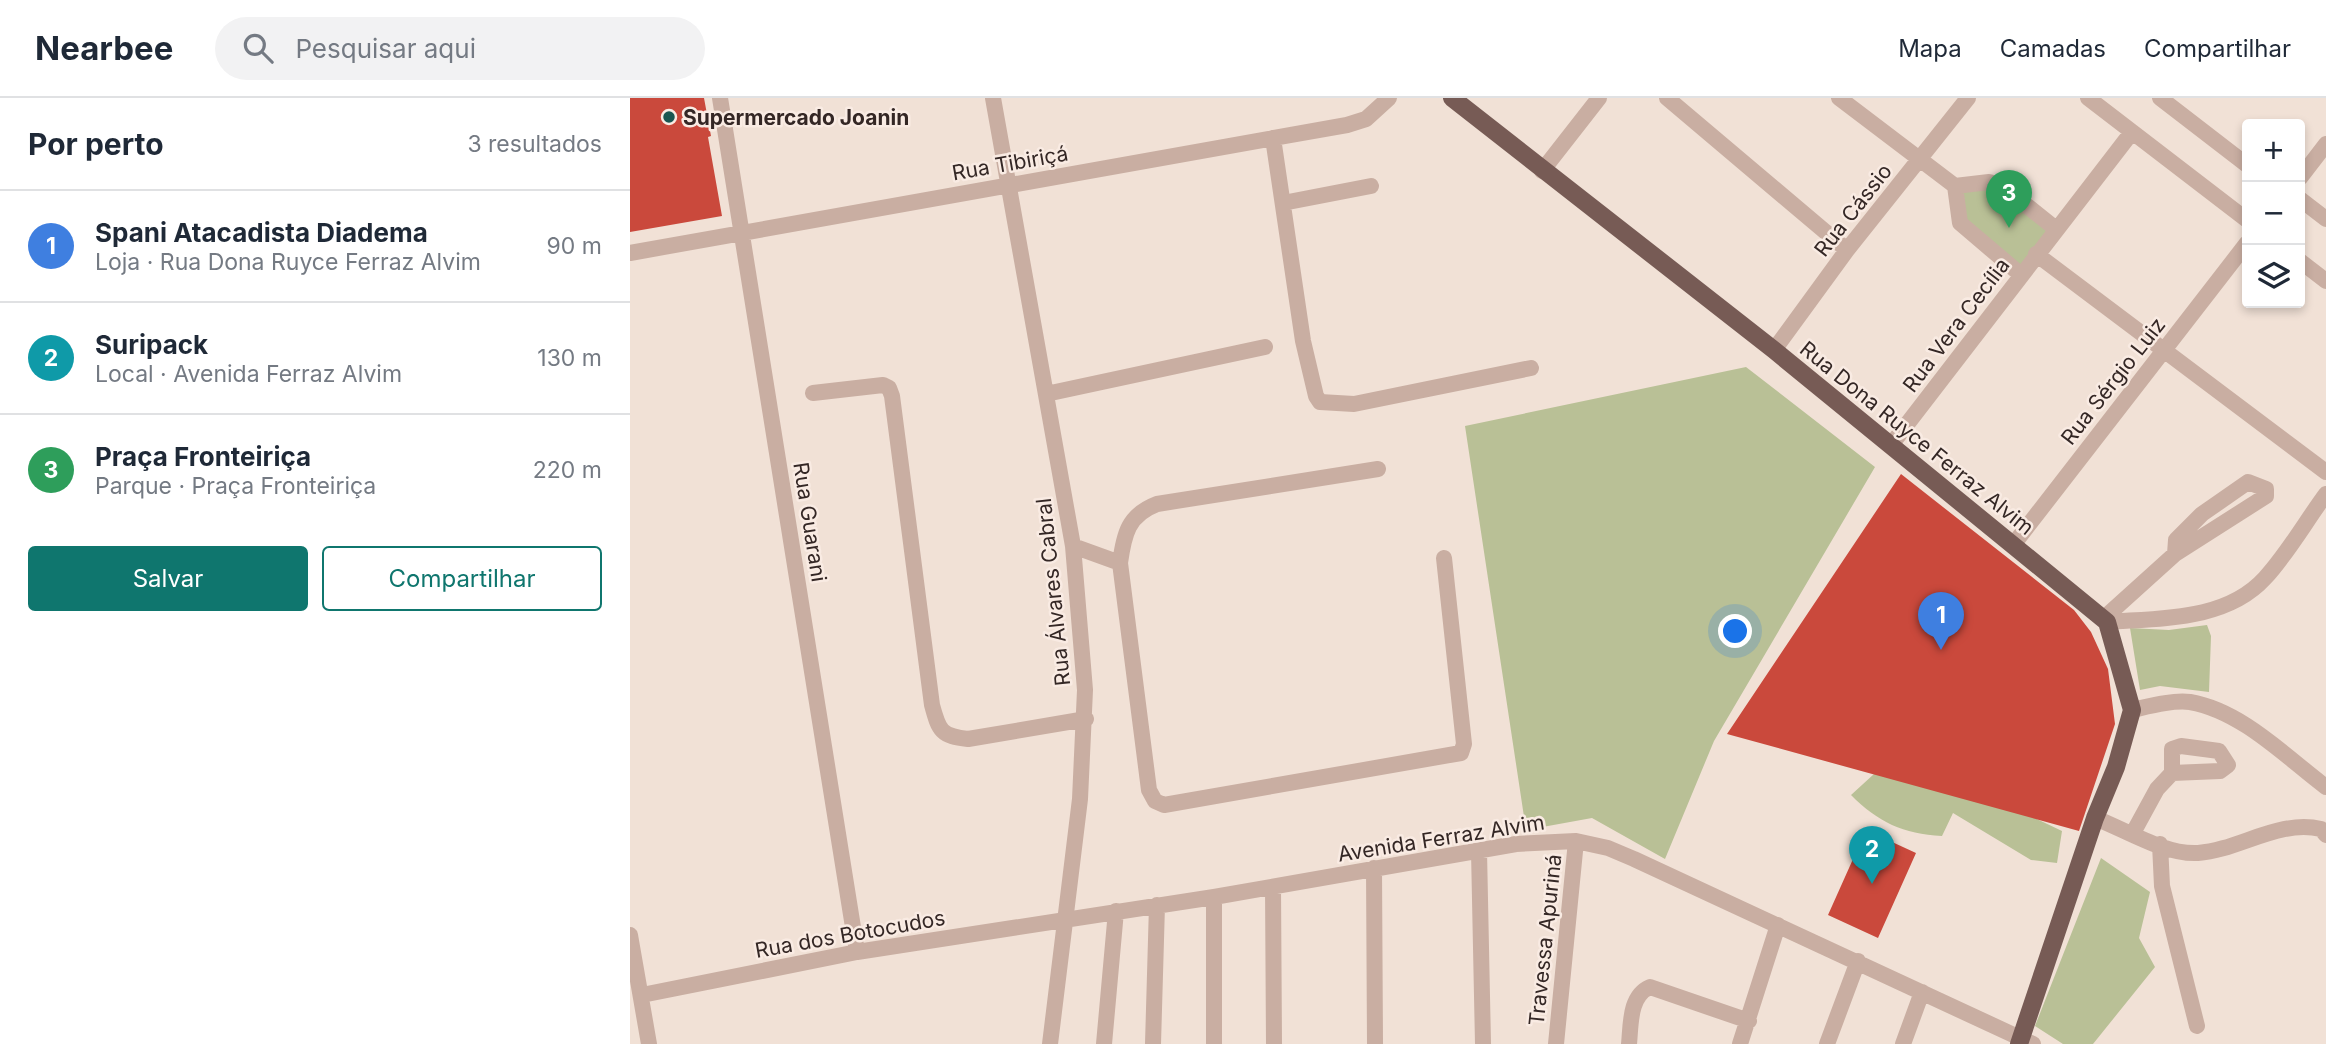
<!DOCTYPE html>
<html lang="pt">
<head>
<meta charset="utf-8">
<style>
	:root { --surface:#fff; --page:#f2f2f3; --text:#1f2937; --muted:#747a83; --line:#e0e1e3; --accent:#0f766e }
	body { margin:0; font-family:Inter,sans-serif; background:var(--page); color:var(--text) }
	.controls { position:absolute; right:21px; top:21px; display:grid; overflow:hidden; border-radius:7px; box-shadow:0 4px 10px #0003 }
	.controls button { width:63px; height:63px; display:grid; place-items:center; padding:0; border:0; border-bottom:2px solid var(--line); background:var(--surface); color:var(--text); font:35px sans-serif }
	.you { position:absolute; left:1106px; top:534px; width:24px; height:24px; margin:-18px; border:5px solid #fff; border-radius:50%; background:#1a73e8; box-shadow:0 0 0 10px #1a73e833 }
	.badge { display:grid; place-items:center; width:46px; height:46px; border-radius:50%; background:var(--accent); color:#fff; font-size:23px; font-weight:700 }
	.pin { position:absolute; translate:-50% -58px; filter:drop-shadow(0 2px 4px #0008) }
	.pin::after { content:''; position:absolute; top:37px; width:24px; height:21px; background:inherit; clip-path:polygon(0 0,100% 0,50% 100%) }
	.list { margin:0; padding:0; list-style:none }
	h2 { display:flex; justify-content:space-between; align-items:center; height:91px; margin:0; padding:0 28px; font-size:30px }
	h2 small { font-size:23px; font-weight:400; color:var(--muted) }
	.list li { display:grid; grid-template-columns:46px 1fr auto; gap:21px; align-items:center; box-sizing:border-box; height:112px; padding:0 28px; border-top:2px solid var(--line) }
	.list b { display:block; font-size:26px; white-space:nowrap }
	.list p { margin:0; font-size:23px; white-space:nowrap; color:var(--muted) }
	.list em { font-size:23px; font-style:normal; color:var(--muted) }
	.actions { display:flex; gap:14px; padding:21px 28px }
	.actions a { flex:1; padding:16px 0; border:2px solid var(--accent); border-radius:7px; text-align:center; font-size:24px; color:var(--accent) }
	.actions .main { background:var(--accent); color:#fff }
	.icon { flex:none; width:38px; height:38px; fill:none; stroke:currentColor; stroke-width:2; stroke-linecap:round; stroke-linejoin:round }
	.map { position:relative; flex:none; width:1696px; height:946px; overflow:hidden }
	header { display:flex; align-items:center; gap:42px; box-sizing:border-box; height:98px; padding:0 35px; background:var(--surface); border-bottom:2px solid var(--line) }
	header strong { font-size:33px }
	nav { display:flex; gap:38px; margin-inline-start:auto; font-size:24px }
	.search { width:490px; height:63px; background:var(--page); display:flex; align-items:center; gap:18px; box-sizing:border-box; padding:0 24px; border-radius:38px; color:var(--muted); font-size:26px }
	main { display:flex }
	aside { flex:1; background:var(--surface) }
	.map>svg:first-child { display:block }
	.green { fill:#b9c096 }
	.building { fill:#ca493c }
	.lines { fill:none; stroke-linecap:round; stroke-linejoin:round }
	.minor { stroke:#c9aea2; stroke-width:16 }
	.major { stroke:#775b55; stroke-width:18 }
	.poi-dot { fill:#1a5651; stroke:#f9ebe3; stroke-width:2.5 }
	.labels { text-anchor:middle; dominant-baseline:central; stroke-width:5; stroke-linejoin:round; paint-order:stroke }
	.poi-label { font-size:21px; font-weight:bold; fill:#342725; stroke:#f9ebe3; text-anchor:start }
	.street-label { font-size:21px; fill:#342725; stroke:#f9ebe3 }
</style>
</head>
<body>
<header>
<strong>Nearbee</strong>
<div class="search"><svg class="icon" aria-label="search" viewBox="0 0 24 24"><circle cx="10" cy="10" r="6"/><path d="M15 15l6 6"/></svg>Pesquisar aqui</div>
<nav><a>Mapa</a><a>Camadas</a><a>Compartilhar</a></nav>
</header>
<main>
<aside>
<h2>Por perto<small>3 resultados</small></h2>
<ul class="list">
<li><span class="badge" style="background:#3f7fe0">1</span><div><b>Spani Atacadista Diadema</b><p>Loja · Rua Dona Ruyce Ferraz Alvim</p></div><em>90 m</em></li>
<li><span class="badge" style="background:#0f9aa8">2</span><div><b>Suripack</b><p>Local · Avenida Ferraz Alvim</p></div><em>130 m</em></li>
<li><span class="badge" style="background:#2e9e5b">3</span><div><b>Praça Fronteiriça</b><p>Parque · Praça Fronteiriça</p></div><em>220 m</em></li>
</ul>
<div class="actions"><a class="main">Salvar</a><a>Compartilhar</a></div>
</aside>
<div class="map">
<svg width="1696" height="946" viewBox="0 0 1696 946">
	<rect width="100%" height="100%" fill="#f1e1d6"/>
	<!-- green -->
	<path class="green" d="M1359 84 1426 131 1390 176 1333 128 1325 88Z
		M1116 269 1245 369 1084 643 1035 761 962 720 896 732 835 328Z
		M1577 527 1581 538 1579 594 1530 588 1510 592 1500 530 1539 532Z
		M1267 655 1432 733 1427 765 1401 762 1323 715 1312 738C1273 736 1248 724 1221 697Z
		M1471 760 1520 794 1509 840 1525 869 1463 946H1433L1405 928Z"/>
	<!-- building -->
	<path class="building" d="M0 0H74L81 38 78 39 92 118 0 134Z
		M1271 376 1444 512 1461 534 1478 571 1485 626 1449 733 1097 636Z
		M1236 732 1286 755 1248 840 1198 817Z"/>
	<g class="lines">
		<!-- minor -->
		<path class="minor" d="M90 0 227 854
			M363 0 443 448 455 592 450 701 420 946
			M1037 0 1217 152
			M1209 0 1325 88
			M1458 0 1617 122
			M1530 0 1617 67
			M643 40 673 243 686 298 690 304 724 306 901 270
			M912 73 969 0
			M1670 80 1696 46
			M1325 88 1330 125 1390 176
			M1325 88 1359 84 1371 87 1426 131
			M1670 101 1696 121
			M653 105 741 88
			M0 155 717 27 736 21 759 0
			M1406 156 1696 374
			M1670 163 1696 183
			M1144 252 1217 152 1338 0
			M183 295 253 287 259 290 262 298 302 607C309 633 311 638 338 641L456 621
			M416 296 635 249
			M1261 347 1502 34
			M1383 447 1617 145
			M443 448 490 465 519 692 525 703 534 707 831 655 834 646 814 460
			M490 465C494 436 498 417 527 406L748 371
			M1473 521 1545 456 1636 398V391L1618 384 1572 416 1546 442 1545 456
			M1477 524C1530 520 1596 523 1635 480 1658 455 1676 423 1696 396
			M1502 612C1520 608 1542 602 1560 604 1612 613 1656 659 1696 689
			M1465 720C1496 732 1535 757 1568 755 1609 752 1649 721 1691 731L1696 737
			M1503 735 1527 691 1542 675 1590 673 1598 667 1589 653 1551 648 1542 651V675
			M1530 746 1532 788 1567 928
			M849 753 853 946
			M744 770 745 946
			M643 789 644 946
			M0 837 19 946
			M12 897 227 854 584 799 886 746 946 743 978 750 1004 761 1403 946
			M474 946 486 813
			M523 946 527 807
			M584 946V799
			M926 946 946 743
			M999 946C1001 927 999 898 1020 889L1119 923
			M1110 946 1148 827
			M1197 946 1228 863
			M1273 946 1292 894"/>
		<!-- major -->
		<path class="major" d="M822 0 1144 252 1477 524 1502 612 1486 669 1465 720 1389 946"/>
	</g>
	<!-- markers -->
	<circle class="poi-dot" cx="39" cy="19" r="7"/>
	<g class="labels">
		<!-- poi labels -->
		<g class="poi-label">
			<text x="53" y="19">Supermercado Joanin</text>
		</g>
		<!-- street labels -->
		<g class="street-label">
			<text transform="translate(380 65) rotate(-10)">Rua Tibiriçá</text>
			<text transform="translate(1223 112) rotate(-52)">Rua Cássio</text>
			<text transform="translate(1326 227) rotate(-53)">Rua Vera Cecília</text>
			<text transform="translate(1483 283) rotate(-52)">Rua Sérgio Luiz</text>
			<text transform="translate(1287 340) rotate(39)">Rua Dona Ruyce Ferraz Alvim</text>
			<text transform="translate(180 424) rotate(81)">Rua Guarani</text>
			<text transform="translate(423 494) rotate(-96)">Rua Álvares Cabral</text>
			<text transform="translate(811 740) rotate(-9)">Avenida Ferraz Alvim</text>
			<text transform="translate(220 836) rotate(-10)">Rua dos Botocudos</text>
			<text transform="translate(915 842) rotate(-84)">Travessa Apuriná</text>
		</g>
	</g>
</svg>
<div class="controls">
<button>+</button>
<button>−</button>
<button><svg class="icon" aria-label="layers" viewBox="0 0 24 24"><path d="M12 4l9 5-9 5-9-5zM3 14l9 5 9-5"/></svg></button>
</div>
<div class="you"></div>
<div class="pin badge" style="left:1311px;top:552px;background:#3f7fe0">1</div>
<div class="pin badge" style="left:1242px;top:786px;background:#0f9aa8">2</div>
<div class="pin badge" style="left:1379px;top:130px;background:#2e9e5b">3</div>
</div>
</main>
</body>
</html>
